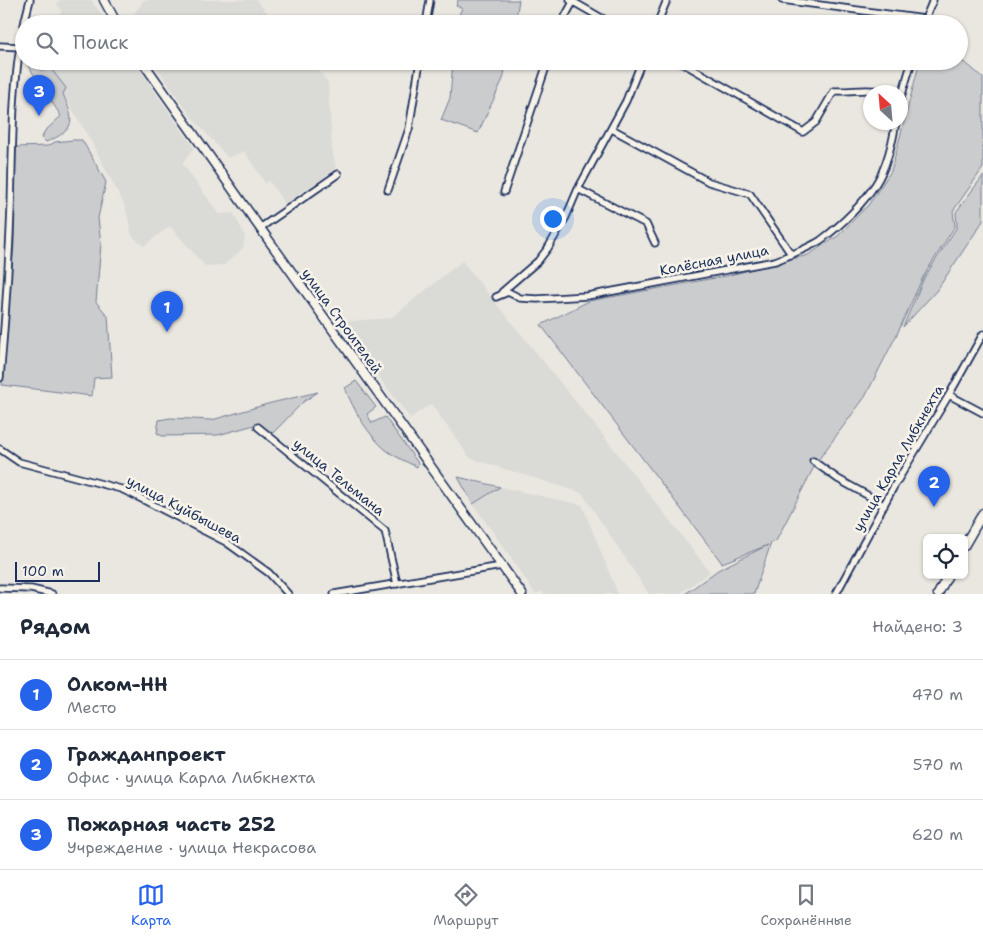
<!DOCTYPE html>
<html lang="ru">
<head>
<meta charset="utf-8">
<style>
	:root { --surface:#fff; --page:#f2f2f3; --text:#1f2937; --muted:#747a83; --line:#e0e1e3; --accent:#2563eb }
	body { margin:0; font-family:"Shantell Sans",sans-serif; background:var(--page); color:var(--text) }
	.controls { position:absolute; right:15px; bottom:15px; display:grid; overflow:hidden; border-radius:8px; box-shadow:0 1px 4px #0004 }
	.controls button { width:45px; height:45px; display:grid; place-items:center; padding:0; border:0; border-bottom:1px solid var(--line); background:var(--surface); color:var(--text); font:25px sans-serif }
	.compass { position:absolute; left:863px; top:85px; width:45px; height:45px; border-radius:50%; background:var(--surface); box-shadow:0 1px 4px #0004; rotate:334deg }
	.scale { position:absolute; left:15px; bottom:12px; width:85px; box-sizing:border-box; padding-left:5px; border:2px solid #1b2f5e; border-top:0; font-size:14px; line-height:18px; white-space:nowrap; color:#1b2f5e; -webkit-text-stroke:4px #f7f3e8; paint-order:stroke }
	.you { position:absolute; left:552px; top:218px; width:18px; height:18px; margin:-12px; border:4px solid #fff; border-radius:50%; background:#1a73e8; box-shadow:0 0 0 8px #1a73e833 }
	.badge { display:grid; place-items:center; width:32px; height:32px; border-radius:50%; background:var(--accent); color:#fff; font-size:16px; font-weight:700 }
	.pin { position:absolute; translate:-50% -41px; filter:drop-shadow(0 1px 2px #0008) }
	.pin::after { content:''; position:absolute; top:26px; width:18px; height:15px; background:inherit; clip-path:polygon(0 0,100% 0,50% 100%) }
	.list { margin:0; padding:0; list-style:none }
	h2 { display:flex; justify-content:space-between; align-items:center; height:65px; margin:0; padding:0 20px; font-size:21px }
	h2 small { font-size:16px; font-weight:400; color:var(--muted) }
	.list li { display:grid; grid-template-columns:32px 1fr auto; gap:15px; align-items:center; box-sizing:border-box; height:70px; padding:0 20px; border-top:1px solid var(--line) }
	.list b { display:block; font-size:19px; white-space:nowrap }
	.list p { margin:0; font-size:16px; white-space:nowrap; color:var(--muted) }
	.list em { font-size:16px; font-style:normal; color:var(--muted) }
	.icon { flex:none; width:28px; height:28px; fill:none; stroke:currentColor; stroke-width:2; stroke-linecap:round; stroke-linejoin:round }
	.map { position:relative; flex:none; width:983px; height:594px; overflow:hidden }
	.search { position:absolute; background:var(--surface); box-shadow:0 1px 4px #0004; left:15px; right:15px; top:15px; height:55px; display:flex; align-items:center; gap:12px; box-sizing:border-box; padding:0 18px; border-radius:28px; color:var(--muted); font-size:19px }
	.sheet { height:275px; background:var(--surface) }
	nav { display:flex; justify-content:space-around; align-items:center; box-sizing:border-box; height:70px; border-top:1px solid var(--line); background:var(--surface); font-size:14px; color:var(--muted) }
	nav a { display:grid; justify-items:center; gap:2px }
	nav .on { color:var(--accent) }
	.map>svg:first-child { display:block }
	.built { fill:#dadad6 }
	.green { fill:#cbcccd; stroke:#737e96 }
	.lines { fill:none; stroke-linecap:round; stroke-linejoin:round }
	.minor-casing { stroke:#1b2f5e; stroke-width:9 }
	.major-casing { stroke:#1b2f5e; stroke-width:11 }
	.minor { stroke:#f7f3e8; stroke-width:5.5 }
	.major { stroke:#f7f3e8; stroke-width:8 }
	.labels { text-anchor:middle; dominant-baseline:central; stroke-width:5; stroke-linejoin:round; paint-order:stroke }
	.street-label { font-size:14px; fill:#1b2f5e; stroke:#f7f3e8 }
</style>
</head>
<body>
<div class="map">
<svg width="983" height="594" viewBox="0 0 983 594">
	<rect width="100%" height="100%" fill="#eae7e0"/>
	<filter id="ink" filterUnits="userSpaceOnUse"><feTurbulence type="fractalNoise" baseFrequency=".02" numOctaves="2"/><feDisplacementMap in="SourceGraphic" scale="10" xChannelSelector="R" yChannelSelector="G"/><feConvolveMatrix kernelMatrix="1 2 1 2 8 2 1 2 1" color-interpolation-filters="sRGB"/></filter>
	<g filter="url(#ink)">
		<!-- built -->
		<path class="built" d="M60 0H91L108 24H48L62 12 57 3Z
			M144 0H256L277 24H126L124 16 133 15Z
			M32 61H134L194 148 182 163 219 214 233 213 245 235 243 248 224 265 205 266 170 226 144 246 132 236 125 206 88 136 63 93 34 65Z
			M152 61H310L328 82 332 148 336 169 285 204 269 181 265 183 244 151 228 158 191 116Z
			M462 261 602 434 710 572 679 594H649L582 493 470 458 431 404 410 418 337 322 391 318Z
			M500 487 582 505 618 594H544L542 591 535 594 517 566 473 504Z"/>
		<!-- green -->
		<path class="green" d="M458 0H519L515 24H455L462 8 456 6Z
			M959 60 967 64 983 78V168L953 211 955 226 923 277 897 334 865 397 816 463 776 541 771 543 754 594H685L718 570 768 545 722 563 541 325 589 301 726 276 808 255 838 236 869 204 891 171 920 61Z
			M25 61H32L34 65 42 71 51 69 66 88 63 94C75 121 76 130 46 142L42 138 44 132 61 116Z
			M453 61H507L503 79 478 133 441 120 450 98Z
			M73 140H82L106 182 98 218 101 244 96 302 108 316 112 377 94 378 92 396 2 385 14 244 16 147 48 146 55 142Z
			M983 176V221L937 290 903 327 924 278 957 227 956 212Z
			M356 381 376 407 367 414 372 423 385 417 418 463 417 467C407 462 395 457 386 450 368 435 353 409 345 388Z
			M318 392 303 402 273 433 258 424 218 435 162 436 157 433 159 420 170 418 212 420 271 403Z
			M458 477 500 487 473 504Z"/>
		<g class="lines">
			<defs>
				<path id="minor" d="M570 0 612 24
					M782 0 925 19
					M426 24 430 0
					M561 24 573 2
					M657 24 667 0
					M923 24 933 0
					M0 46 21 47
					M679 61 803 132 816 122 834 91C852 92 868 87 886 92
					M900 101 912 61
					M612 129 709 182 750 194 791 254
					M578 189 646 224 655 243
					M388 190 409 129 420 61
					M504 192 548 61
					M260 228 338 174
					M502 292 538 261 548 248 566 217 578 189 626 101 642 61
					M496 297 508 292 520 298 537 299 587 296 775 261C790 255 807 249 821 240 841 225 861 206 875 185 886 169 893 141 896 122
					M0 378C5 321 9 264 11 207 13 138 11 67 30 0
					M949 395 983 413
					M258 427 385 531 397 584
					M0 449 19 462 121 489 132 494 226 542 269 573 288 594
					M813 461 838 479 876 500 884 506
					M0 588 31 589 52 594
					M334 594 502 566
					M836 594 893 488 949 395 983 334"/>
				<path id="major" d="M104 0 117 24
					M142 61 260 228 522 594
					M964 546 983 513
					M938 594 948 575"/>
			</defs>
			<!-- minor casing -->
			<use href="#minor" class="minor-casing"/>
			<!-- major casing -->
			<use href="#major" class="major-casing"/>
			<!-- minor -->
			<use href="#minor" class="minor"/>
			<!-- major -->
			<use href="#major" class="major"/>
		</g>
	</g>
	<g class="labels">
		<!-- street labels -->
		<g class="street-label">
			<text transform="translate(714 260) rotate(-11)">Колёсная улица</text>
			<text transform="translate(342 321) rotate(54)">улица Строителей</text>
			<text transform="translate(898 458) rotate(-60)">улица Карла Либкнехта</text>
			<text transform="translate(339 477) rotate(39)">улица Тельмана</text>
			<text transform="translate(184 509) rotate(28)">улица Куйбышева</text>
		</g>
	</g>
</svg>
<div class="controls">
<button><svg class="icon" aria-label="locate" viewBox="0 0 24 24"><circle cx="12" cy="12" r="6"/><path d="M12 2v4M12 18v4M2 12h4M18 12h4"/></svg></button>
</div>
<svg class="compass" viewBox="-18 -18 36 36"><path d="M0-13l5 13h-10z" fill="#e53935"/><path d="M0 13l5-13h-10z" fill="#747a83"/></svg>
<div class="scale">100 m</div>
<div class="you"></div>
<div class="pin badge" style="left:167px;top:332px">1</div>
<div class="pin badge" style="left:934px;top:507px">2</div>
<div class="pin badge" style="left:39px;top:116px">3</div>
<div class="search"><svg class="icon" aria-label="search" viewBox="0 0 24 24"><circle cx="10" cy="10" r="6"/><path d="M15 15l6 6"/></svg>Поиск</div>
</div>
<section class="sheet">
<h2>Рядом<small>Найдено: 3</small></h2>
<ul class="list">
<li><span class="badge">1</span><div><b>Олком-НН</b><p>Место</p></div><em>470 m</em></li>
<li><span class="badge">2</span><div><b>Гражданпроект</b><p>Офис · улица Карла Либкнехта</p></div><em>570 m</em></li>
<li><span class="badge">3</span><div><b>Пожарная часть 252</b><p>Учреждение · улица Некрасова</p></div><em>620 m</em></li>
</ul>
</section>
<nav>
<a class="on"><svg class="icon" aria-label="map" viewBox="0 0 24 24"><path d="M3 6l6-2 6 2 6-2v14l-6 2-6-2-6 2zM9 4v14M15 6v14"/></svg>Карта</a>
<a><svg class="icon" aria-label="directions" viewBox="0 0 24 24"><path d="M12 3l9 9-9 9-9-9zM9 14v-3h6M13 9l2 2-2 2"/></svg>Маршрут</a>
<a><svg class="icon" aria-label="saved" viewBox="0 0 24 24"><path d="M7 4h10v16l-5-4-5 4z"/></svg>Сохранённые</a>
</nav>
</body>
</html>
